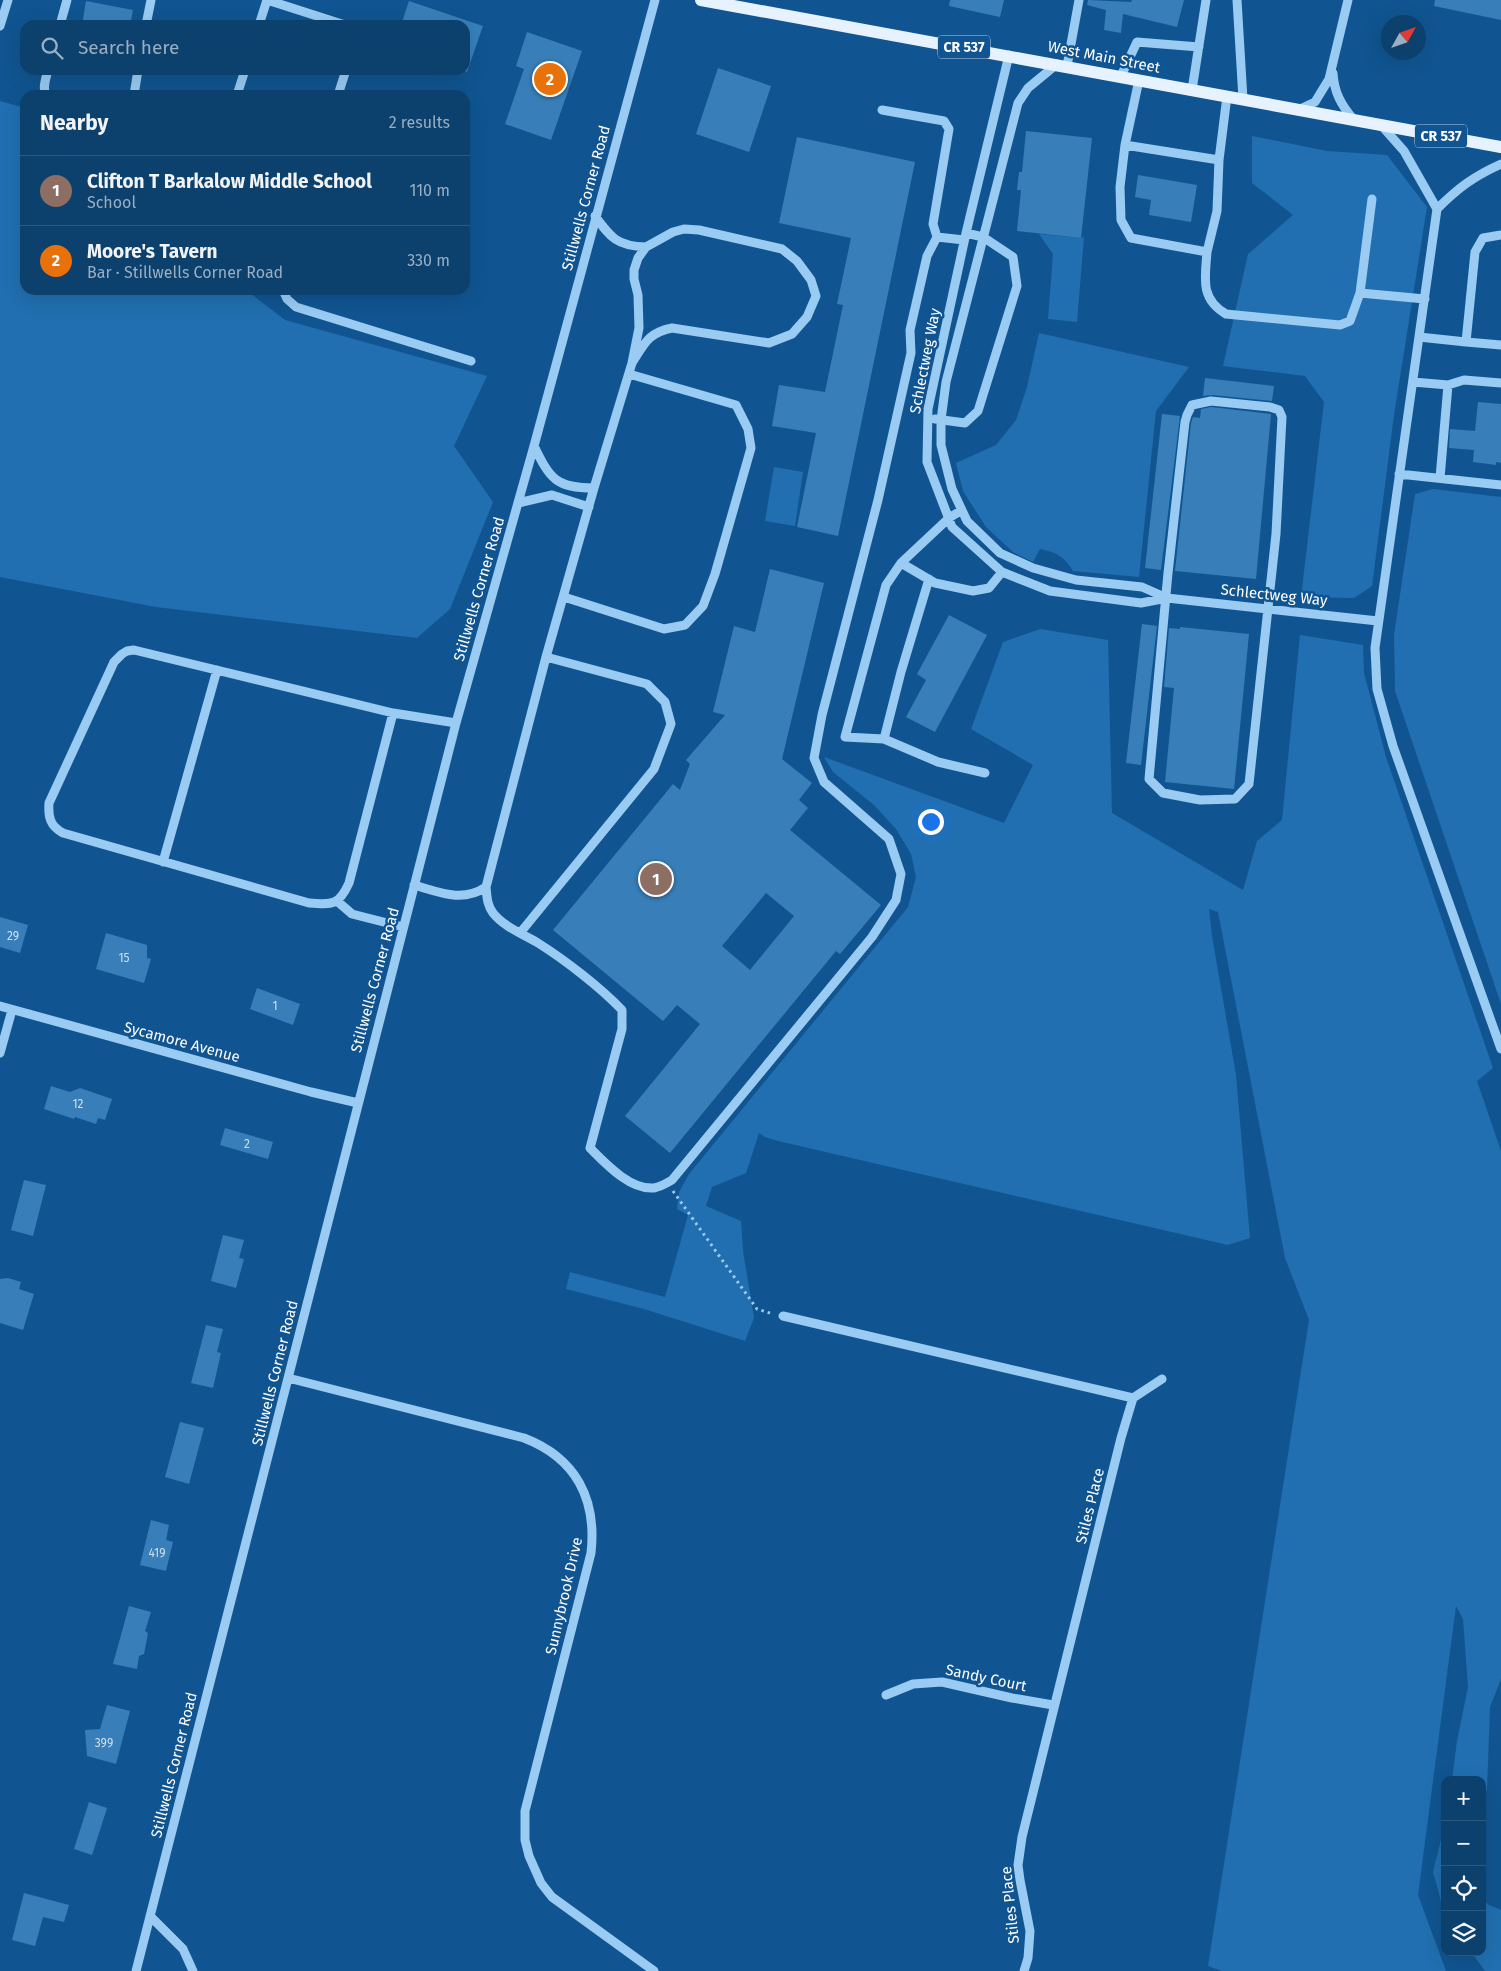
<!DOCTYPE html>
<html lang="en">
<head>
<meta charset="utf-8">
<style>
	:root { --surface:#0c406d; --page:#1a4b75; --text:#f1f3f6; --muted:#9aafc2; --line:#2c5980; --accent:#ffc05c }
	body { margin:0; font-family:"Fira Sans",sans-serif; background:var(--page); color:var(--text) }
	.controls { position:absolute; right:15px; bottom:15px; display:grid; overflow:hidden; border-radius:10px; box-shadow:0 5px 20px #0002 }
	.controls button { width:45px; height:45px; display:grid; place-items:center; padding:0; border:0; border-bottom:1px solid var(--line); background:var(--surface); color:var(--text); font:25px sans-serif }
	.compass { position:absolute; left:1381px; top:15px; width:45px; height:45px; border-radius:50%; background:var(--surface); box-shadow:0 5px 20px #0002; rotate:50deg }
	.you { position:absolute; left:930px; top:821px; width:18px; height:18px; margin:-12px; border:4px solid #fff; border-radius:50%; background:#1a73e8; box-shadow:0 0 0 8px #1a73e833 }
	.badge { display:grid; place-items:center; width:32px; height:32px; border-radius:50%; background:var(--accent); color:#fff; font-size:16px; font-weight:700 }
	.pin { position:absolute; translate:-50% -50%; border:2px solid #fff; box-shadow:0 1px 5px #0006 }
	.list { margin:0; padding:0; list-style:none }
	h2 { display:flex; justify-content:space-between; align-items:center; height:65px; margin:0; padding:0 20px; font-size:21px }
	h2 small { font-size:16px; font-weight:400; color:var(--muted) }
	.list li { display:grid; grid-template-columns:32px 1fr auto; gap:15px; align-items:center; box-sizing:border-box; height:70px; padding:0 20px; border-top:1px solid var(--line) }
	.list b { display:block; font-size:19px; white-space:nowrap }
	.list p { margin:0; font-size:16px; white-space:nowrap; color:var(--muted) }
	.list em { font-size:16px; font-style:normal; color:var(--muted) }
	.icon { flex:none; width:28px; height:28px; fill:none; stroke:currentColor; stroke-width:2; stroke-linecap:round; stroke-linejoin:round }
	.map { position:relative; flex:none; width:1501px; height:1971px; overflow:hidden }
	.search { position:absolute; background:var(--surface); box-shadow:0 5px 20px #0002; left:20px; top:20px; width:450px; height:55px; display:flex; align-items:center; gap:12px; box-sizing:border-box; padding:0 18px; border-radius:15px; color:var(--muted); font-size:19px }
	.panel { position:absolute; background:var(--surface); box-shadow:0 5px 20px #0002; left:20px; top:90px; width:450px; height:205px; border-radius:15px }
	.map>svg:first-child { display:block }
	.green { fill:#216fb0 }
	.building { fill:#387fb9; fill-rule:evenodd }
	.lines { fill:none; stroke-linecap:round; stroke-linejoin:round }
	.path { stroke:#9acbf3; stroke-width:3; stroke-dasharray:2.5 4; stroke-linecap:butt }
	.minor { stroke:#9acbf3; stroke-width:9 }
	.major { stroke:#e6f2ff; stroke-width:12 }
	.labels { text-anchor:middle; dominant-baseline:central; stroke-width:5; stroke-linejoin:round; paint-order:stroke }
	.number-label { font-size:12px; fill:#cddfee }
	.shield { fill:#105591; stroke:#b7ccde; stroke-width:1 }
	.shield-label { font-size:14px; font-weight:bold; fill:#fff }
	.street-label { font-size:15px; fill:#fff; stroke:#105591 }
</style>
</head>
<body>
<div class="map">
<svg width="1501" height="1971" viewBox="0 0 1501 1971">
	<rect width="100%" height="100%" fill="#105591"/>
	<!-- green -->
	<path class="green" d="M0 101 25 108V290H246L285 320 487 376 454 446 493 502 450 609 417 638 156 607 0 577Z
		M1252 136 1327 151 1387 155 1427 207 1394 415 1372 586 1354 598 1301 597 1324 402 1305 376 1223 366 1248 254 1293 215 1252 183Z
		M1039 234 1081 238 1084 237 1077 322 1048 319 1053 254Z
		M1039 333 1189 367 1156 411 1139 577 1073 571C1065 557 1056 552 1040 549L1033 562 1013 552 986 527 963 491 956 463 996 445 1016 420 1027 387Z
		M774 467 803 472 795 526 765 521Z
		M1433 489 1501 497V1004L1395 691 1394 635 1415 494Z
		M1040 629 1108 640 1112 813 1243 890 1257 841 1282 820 1300 635 1363 645 1364 673 1386 757 1493 1068 1477 1081 1501 1151V1679L1490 1707 1487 1789 1482 1804V1780H1452L1457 1741 1468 1687 1463 1619 1456 1606 1418 1895 1446 1971H1222L1208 1966 1309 1320 1285 1258 1218 912 1209 909 1212 936 1236 1075 1250 1238 1228 1245 778 1141 765 1137 759 1133 746 1173 712 1187 706 1206 741 1221 743 1251 754 1318 745 1341 644 1309 566 1289 570 1272 665 1297 688 1215 677 1209 679 1192 689 1174 908 907 916 877 911 854 896 829 874 805 833 772 824 757 1004 823 1033 765 971 729 1003 642Z
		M1445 1823V1916L1433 1872Z
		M1482 1899 1489 1905 1501 1910V1971H1485L1471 1952H1482Z"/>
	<!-- building -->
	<path class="building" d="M950 0H1004L1000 17 949 6Z
		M1088 0 1131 2 1132 0H1184L1177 27 1123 14 1121 33 1104 30 1106 10 1087 5Z
		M1435 0H1501V20L1434 6Z
		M86 1 133 10 130 25H82Z
		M409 1 483 26 467 72 465 71V25H401Z
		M527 32 582 51 551 140 505 124 524 69 516 66Z
		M718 68 771 86 749 152 696 134Z
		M1026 131 1092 138 1081 238 1017 231 1021 190H1017L1019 172H1022Z
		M797 137 915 162 838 536 797 527 816 433 772 426 779 385 825 392 843 305 837 304 851 238 779 223Z
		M1138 175 1197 185 1191 222 1149 215 1151 200 1135 197Z
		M1205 378 1274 386 1272 401 1212 395 1203 396Z
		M1478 402 1501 404V463L1496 462V465L1473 462 1474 450 1449 448 1450 429 1475 431Z
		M1211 407 1271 414 1256 579 1175 571 1191 423 1193 417 1200 418 1201 409Z
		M1162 414 1180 416 1161 570 1145 568Z
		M770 569 824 583 782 759 812 783 799 800 808 808 790 830 881 905 840 954 836 951 670 1153 625 1116 700 1024 677 1005 663 1021 553 930 673 784 680 790 690 764 686 760 725 715 713 712 734 626 755 632ZM766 893 794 916 750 970 722 946Z
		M949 615 987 635 935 732 906 717 926 680 917 674Z
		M1142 624 1157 626 1141 765 1126 763Z
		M1180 627 1249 634 1234 789 1165 782 1174 688 1164 687 1169 628 1180 629Z
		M0 917 28 925 20 953 0 947Z
		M106 933 147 945V958L151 959 144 983 96 969Z
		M257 988 300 1004 293 1025 250 1009Z
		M51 1086 70 1092 80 1088 112 1099 105 1120 98 1118 96 1124 75 1117 74 1119 44 1109Z
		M225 1128 273 1142 268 1159 220 1145Z
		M24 1180 46 1185 33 1236 11 1230Z
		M223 1235 244 1240 239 1258 244 1259 236 1288 211 1281Z
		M8 1278 21 1282 19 1289 34 1294 23 1330 0 1323V1279Z
		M206 1325 223 1329 217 1352 221 1353 213 1388 191 1383Z
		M180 1422 204 1428 189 1484 165 1477Z
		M151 1520 169 1525 166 1540 173 1542 166 1571 140 1565Z
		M129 1606 151 1612 145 1631 148 1633 144 1654 139 1656 137 1669 113 1664Z
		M107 1705 130 1711 116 1764 87 1756 85 1730 100 1729Z
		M89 1802 107 1808 92 1855 74 1849Z
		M24 1893 69 1905 64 1922 43 1917 35 1946 12 1940Z"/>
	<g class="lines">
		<!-- path -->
		<path class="path" d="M673 1191 757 1309 773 1314"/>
		<!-- minor -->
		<path class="minor" d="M267 0 345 25
			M1237 0 1243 99
			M60 25 67 0
			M146 25 151 0
			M259 25 267 0
			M0 26 8 0
			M1009 55 966 233 928 409 927 462 952 527 1002 572 1050 591 1141 603 1167 598 1142 587 1076 580 1033 568 1000 553 967 521 952 489 941 445V420L946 382 1018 103 1028 88 1057 64
			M1067 66 1079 0
			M1333 73C1334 92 1341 105 1354 120
			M1121 76 1137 42 1199 47
			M1139 80 1125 145 1120 187 1121 220 1131 238 1207 252 1217 211 1219 160 1227 96
			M1192 90 1206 0
			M46 95C42 88 46 78 48 70
			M134 95 138 70
			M237 95 245 70
			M338 95 346 70
			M1300 109 1315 102 1329 79 1348 0
			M882 110 944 121 949 129 933 224 937 237 964 240
			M1381 125 1404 151 1437 209
			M1125 145 1219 160
			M1437 209 1375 648 1377 689 1393 746 1501 1049
			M1437 209C1458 188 1474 176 1501 164
			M595 216C611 238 617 246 646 247
			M1207 252C1205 278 1200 299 1226 314L1340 325 1350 321 1360 293 1425 299
			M283 290 287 299 296 307 471 361
			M1360 293 1372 199
			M1419 337 1466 342 1475 252 1483 238 1501 235
			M1466 342 1501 345
			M1413 382 1448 385 1464 380 1501 383
			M1211 401 1270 407 1279 410 1282 417 1276 534 1249 784 1235 799 1200 800 1163 793 1149 779 1168 573 1185 422 1187 415 1192 405Z
			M935 419 965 423 978 411 1017 286 1013 257 983 237 966 233
			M534 446C550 479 556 488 594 488
			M1399 474 1501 485
			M1440 478 1448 385
			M518 503 552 495 589 507
			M962 510 949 518 901 563 935 583 973 591 989 588 1002 572
			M901 563 886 585 845 737 884 739 938 762 985 773
			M564 597 664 629 685 625 703 606 715 574 751 448 748 429 736 405 629 374
			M1167 598 1378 621
			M393 713 349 883C339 905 333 905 309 903L63 833C50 826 48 817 49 803L114 662 122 654 127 651 134 650 393 713 456 723
			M884 739 901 672 929 579
			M163 862 217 670
			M414 885C439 892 462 903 486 887L546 657 594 488 632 363 639 328 638 295 634 279V270L638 258 646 247 673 232 684 229 699 230 782 249 797 261 811 280 816 296 807 317 792 334 769 343 672 328C648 333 645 343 632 363
			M486 887C487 897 487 905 493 913 504 927 523 934 538 943 565 960 600 987 622 1010V1029L590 1148C606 1164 630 1190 654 1188 660 1187 667 1183 672 1180L872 937 896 900 901 874 889 839 824 782 814 758 822 715 878 500 911 353 910 330 927 256 937 237
			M337 901 352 914 403 927
			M520 933 654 769 671 724 665 702 647 684 546 657
			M0 1006 311 1092 358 1103
			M0 1053 12 1010
			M783 1316 1133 1398
			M288 1378 524 1438C576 1458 597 1499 591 1553L525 1811V1840L529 1856 541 1883 552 1897 654 1971
			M1133 1398 1162 1379
			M886 1695 913 1684 942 1682 1012 1698 1053 1705
			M150 1916 183 1949 193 1971
			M136 1971 456 723 534 446 655 0
			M1024 1971 1028 1958 1030 1931 1020 1880 1018 1865 1022 1837 1121 1438 1133 1398"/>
		<!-- major -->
		<path class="major" d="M701 0 1501 147"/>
	</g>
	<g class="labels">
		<!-- number labels -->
		<g class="number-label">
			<text x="13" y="936">29</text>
			<text x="124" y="958">15</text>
			<text x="275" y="1006">1</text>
			<text x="78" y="1104">12</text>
			<text x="247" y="1144">2</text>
			<text x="157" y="1553">419</text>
			<text x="104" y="1743">399</text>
		</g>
		<!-- shield labels -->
		<g class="shield">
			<rect x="938" y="35.5" width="52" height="23" rx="4"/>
			<rect x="1415" y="124.5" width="52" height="23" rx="4"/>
		</g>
		<g class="shield-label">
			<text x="964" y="47">CR 537</text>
			<text x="1441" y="136">CR 537</text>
		</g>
		<!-- street labels -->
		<g class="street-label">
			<text transform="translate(1104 57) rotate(11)">West Main Street</text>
			<text transform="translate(586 198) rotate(-75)">Stillwells Corner Road</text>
			<text transform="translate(925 361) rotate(-79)">Schlectweg Way</text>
			<text transform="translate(479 589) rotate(-74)">Stillwells Corner Road</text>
			<text transform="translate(1274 595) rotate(6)">Schlectweg Way</text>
			<text transform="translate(375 980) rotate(-75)">Stillwells Corner Road</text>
			<text transform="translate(182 1042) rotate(15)">Sycamore Avenue</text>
			<text transform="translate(275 1373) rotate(-76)">Stillwells Corner Road</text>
			<text transform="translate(1090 1506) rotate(-76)">Stiles Place</text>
			<text transform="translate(564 1596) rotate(-77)">Sunnybrook Drive</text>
			<text transform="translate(986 1678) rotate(12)">Sandy Court</text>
			<text transform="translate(174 1765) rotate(-76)">Stillwells Corner Road</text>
			<text transform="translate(1010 1905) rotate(-96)">Stiles Place</text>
		</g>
	</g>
</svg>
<div class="controls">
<button>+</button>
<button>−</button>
<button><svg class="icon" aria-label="locate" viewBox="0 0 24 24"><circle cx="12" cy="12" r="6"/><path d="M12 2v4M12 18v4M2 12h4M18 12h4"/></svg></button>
<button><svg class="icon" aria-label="layers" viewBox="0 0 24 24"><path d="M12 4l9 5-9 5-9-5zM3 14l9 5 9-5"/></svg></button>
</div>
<svg class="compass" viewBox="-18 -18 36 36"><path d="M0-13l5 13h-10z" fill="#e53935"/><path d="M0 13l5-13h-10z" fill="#9aafc2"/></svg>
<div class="you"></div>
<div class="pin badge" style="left:656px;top:879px;background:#8d6e63">1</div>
<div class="pin badge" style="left:550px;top:79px;background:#e8710a">2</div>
<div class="search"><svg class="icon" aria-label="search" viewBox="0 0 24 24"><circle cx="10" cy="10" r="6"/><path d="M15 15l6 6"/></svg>Search here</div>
<section class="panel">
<h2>Nearby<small>2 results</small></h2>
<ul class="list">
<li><span class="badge" style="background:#8d6e63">1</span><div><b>Clifton T Barkalow Middle School</b><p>School</p></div><em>110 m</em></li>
<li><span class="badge" style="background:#e8710a">2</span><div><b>Moore's Tavern</b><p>Bar · Stillwells Corner Road</p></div><em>330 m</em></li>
</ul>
</section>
</div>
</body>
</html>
